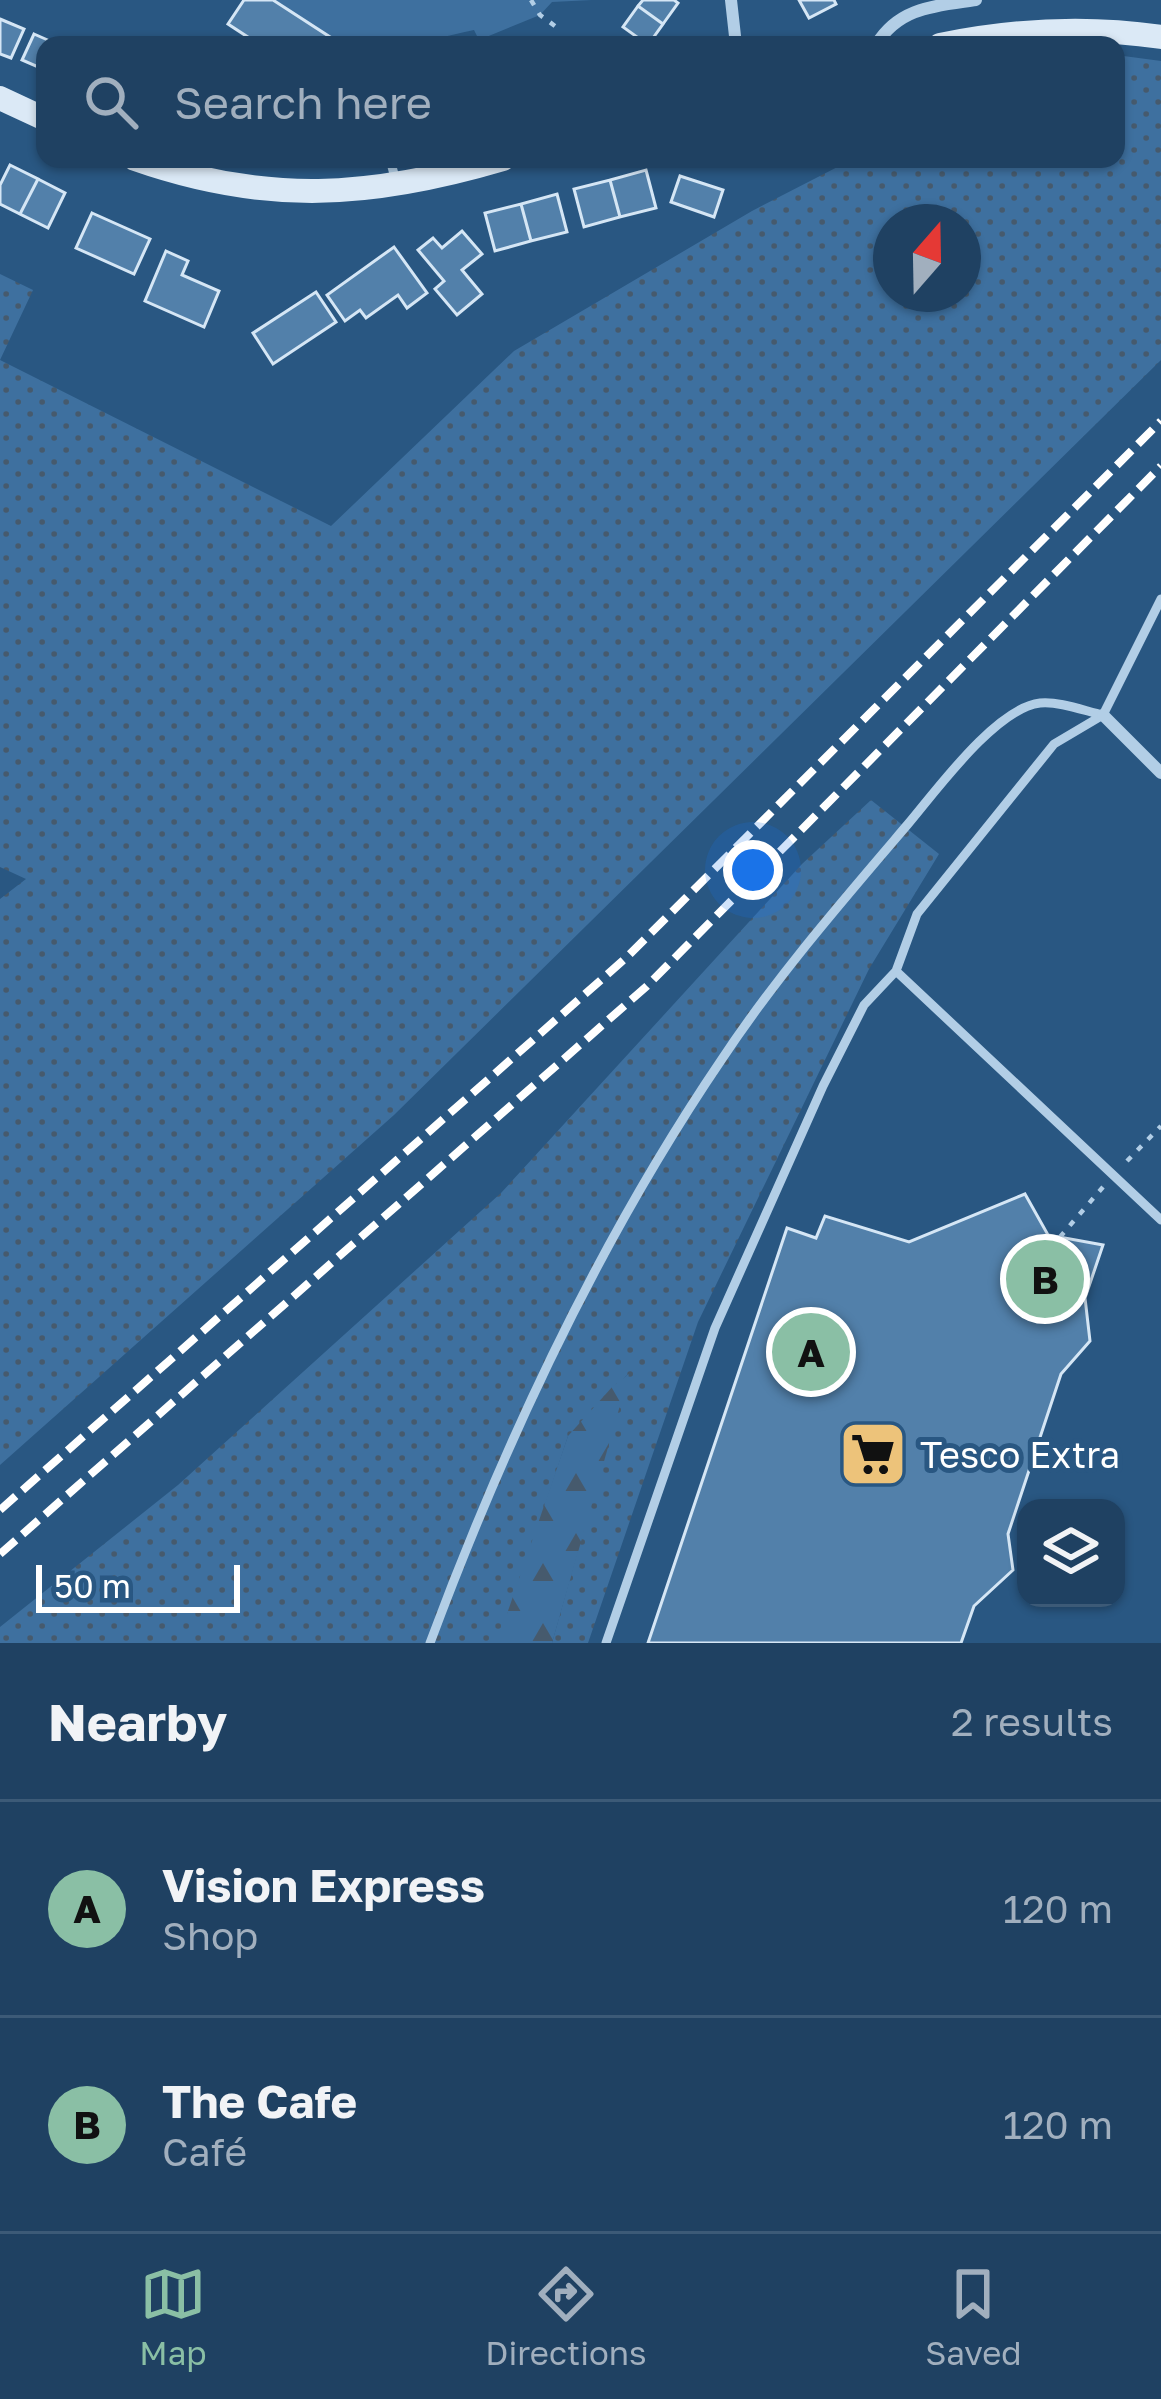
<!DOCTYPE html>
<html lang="en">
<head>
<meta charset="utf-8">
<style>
	:root { --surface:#1f4162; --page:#2c4c6b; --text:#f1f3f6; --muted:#a1afbe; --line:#3c5a77; --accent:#8abfa5 }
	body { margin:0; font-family:"Golos Text",sans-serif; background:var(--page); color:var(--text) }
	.controls { position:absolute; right:36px; bottom:36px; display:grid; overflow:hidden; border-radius:24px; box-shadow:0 3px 9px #0004 }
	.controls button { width:108px; height:108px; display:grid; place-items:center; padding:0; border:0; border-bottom:3px solid var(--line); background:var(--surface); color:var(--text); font:60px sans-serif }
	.compass { position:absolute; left:873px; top:204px; width:108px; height:108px; border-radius:50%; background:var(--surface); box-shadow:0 3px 9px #0004; rotate:20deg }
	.scale { position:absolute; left:36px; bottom:30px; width:204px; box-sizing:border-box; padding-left:12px; border:6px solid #fff; border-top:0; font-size:33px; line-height:42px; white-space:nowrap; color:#fff; -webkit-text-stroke:9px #295782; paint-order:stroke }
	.you { position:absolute; left:753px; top:870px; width:42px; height:42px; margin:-30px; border:9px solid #fff; border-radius:50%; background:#1a73e8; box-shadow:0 0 0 18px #1a73e833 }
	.badge { display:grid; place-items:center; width:78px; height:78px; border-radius:50%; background:var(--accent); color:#111; font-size:39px; font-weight:700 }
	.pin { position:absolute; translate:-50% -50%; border:6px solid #fff; box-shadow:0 3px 12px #0006 }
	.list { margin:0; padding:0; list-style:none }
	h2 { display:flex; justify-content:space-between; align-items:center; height:156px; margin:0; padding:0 48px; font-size:51px }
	h2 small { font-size:39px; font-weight:400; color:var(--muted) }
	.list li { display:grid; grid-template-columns:78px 1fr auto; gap:36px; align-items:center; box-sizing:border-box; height:216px; padding:0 48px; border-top:3px solid var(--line) }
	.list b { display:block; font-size:45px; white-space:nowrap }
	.list p { margin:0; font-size:39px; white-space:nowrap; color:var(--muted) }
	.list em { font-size:39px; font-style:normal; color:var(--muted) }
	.icon { flex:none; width:66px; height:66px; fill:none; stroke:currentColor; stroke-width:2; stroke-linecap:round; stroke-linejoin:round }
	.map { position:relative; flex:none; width:1161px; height:1643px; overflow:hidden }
	.search { position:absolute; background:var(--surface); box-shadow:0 3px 9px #0004; left:36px; right:36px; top:36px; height:132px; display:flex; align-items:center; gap:30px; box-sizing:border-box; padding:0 42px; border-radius:24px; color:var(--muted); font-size:45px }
	.sheet { height:588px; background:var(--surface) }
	nav { display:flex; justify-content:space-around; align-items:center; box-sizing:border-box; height:168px; border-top:3px solid var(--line); background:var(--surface); font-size:33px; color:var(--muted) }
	nav a { display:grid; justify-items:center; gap:6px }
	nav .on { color:var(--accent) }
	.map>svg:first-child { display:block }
	.grass { fill:url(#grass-dots); fill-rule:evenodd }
	.forest { fill:url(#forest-firs) }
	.park { fill:#3e709f }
	.building { fill:#5280aa; stroke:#d5e6f5; stroke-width:3 }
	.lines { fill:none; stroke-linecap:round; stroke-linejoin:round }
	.path { stroke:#b2cee6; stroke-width:4.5; stroke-dasharray:6 9; stroke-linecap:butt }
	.lane { stroke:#b2cee6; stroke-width:9 }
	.street { stroke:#b2cee6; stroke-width:12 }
	.secondary { stroke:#dbe9f6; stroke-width:24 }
	.rail { stroke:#fff; stroke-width:8; stroke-dasharray:21 9; stroke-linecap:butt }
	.labels { text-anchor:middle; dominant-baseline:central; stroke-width:10; stroke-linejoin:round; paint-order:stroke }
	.poi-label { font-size:36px; fill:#fff; stroke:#295782; text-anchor:start }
</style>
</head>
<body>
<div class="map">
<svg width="1161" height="1643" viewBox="0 0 1161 1643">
	<defs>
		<pattern id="grass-dots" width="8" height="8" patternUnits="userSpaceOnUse" patternTransform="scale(3)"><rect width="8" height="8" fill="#3e709f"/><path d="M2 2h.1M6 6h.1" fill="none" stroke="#465a6d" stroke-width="1.8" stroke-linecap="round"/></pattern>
		<pattern id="forest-firs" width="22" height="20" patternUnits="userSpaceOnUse" patternTransform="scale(3)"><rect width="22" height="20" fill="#3e709f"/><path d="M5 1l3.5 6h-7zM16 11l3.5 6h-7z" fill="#465a6d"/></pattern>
	</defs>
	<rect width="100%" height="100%" fill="#295782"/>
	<!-- grass -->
	<path class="grass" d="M1116 55 1161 61V360L394 1115 0 1465V899L26 879 0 867V274L33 290 0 360 331 526 514 351 752 211 853 159H1116ZM891 222H963V294H891Z
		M871 800 939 854 869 969 698 1322 588 1643H552L627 1375 568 1436 499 1643H0V1627L178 1485 501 1193 802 864Z"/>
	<!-- forest -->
	<path class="forest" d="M629 1374 552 1643H497L568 1436 613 1386Z"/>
	<!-- park -->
	<path class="park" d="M273 0H592L552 2 540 15 479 40 474 30C428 40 377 56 330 37 310 29 291 12 273 0Z"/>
	<!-- building -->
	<path class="building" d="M244 0H273L330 37 324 45H260L228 24Z
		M643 0H674L678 3 663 24 638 6Z
		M799 0H834L836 4 809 18Z
		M638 6 663 24 648 45 623 27Z
		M0 19 24 29 11 58 0 54Z
		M34 34 59 45H45V70L22 60Z
		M10 165 38 179 20 214 0 204V185Z
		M646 170 656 208 620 217 610 180Z
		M680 176 723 190 714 217 671 202Z
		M38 179 65 193 48 228 20 214Z
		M610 180 620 217 584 227 574 189Z
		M557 194 567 232 531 241 521 204Z
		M521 204 531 241 495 251 485 213Z
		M92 213 150 239 134 274 76 248Z
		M462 231 482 254 462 270 482 294 457 315 435 289 444 281 418 250 433 238 442 248Z
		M394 247 427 293 407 308 398 295 366 318 360 310 345 321 327 295Z
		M166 251 188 261 182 275 219 291 204 327 145 301Z
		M316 292 336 322 273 364 253 333Z
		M1025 1194 1048 1235 1103 1245 1085 1298 1090 1341 1061 1374 1008 1534 1013 1570 974 1606 961 1643H648L787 1228 816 1238 825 1216 909 1242Z"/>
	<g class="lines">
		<!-- path -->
		<path class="path" d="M531 0 540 15 559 29
			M1127 1161 1161 1126
			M1060 1237 1103 1187"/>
		<!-- lane -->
		<path class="lane" d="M390 159 395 178
			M1161 599 1103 715 1054 744 917 914 896 971 1161 1220
			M430 1643C506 1439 599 1240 722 1059 777 976 844 899 908 824 936 791 996 708 1040 703 1059 701 1085 711 1103 715
			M606 1643 715 1328 823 1086 864 1005 896 971"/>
		<!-- street -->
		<path class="street" d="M731 0 736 45
			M876 45C899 7 935 6 976 0
			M1103 715 1161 773"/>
		<!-- secondary -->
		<path class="secondary" d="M940 45C1013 30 1087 26 1161 37
			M0 98 45 119
			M135 159C266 205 371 198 503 159"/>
		<!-- rail -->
		<path class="rail" d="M0 1510 627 957 1161 421
			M0 1554 647 986 1161 466"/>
	</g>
	<!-- icons -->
	<defs>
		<symbol id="supermarket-square" viewBox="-11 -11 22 22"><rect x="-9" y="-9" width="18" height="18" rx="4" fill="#edc37a" stroke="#295782"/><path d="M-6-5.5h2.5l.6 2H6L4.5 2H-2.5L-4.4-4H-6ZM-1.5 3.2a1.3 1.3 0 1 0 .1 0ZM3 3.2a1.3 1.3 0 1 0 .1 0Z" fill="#111"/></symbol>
	</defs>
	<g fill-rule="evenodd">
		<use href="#supermarket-square" x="835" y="1416" width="76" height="76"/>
	</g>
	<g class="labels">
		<!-- poi labels -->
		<g class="poi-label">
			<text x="920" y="1454">Tesco Extra</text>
		</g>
	</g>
</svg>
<div class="controls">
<button><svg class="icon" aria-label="layers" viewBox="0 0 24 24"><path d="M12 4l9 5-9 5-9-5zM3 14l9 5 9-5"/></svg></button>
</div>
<svg class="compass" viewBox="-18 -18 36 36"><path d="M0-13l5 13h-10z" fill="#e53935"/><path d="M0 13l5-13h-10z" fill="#a1afbe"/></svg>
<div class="scale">50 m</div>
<div class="you"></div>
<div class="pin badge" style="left:811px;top:1352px">A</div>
<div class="pin badge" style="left:1045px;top:1279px">B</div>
<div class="search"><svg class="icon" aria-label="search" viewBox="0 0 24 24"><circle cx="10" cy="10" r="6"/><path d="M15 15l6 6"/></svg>Search here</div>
</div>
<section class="sheet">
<h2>Nearby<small>2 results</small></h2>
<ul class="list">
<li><span class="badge">A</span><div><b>Vision Express</b><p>Shop</p></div><em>120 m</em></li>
<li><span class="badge">B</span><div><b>The Cafe</b><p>Café</p></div><em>120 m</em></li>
</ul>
</section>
<nav>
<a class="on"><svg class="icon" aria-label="map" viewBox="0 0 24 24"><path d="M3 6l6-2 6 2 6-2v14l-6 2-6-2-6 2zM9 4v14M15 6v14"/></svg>Map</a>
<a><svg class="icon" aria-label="directions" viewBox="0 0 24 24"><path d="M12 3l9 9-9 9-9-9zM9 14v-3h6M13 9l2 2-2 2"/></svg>Directions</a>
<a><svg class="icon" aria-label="saved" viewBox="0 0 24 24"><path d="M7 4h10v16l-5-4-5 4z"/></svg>Saved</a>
</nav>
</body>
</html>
